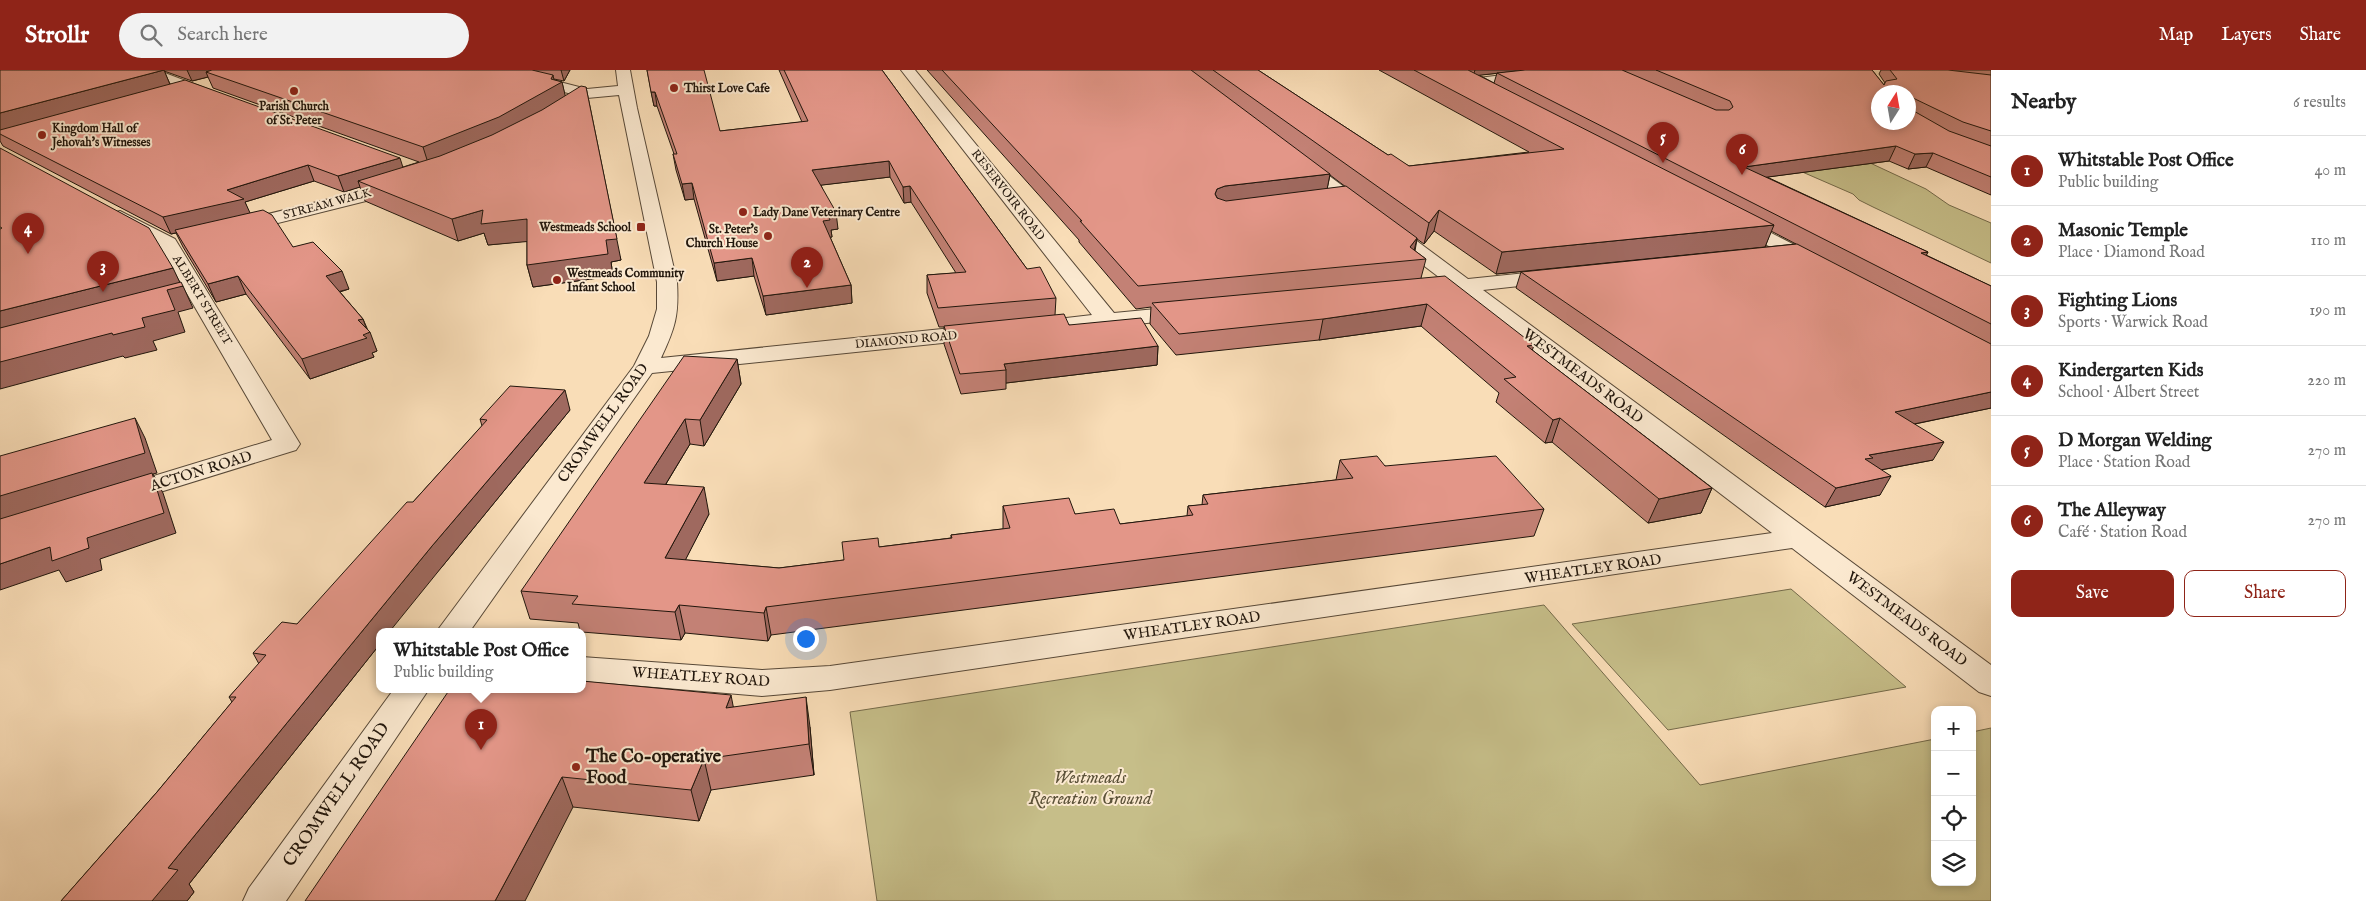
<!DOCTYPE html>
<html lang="en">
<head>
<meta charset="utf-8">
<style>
	:root { --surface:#fff; --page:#f2f2f2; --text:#222; --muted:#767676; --line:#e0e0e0; --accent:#8f2418 }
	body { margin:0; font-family:"IM FELL English",serif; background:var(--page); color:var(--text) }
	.controls { position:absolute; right:15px; bottom:15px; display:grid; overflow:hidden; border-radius:10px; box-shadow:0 2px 8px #0003 }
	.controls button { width:45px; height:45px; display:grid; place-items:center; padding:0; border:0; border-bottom:1px solid var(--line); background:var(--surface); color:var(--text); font:25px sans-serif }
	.compass { position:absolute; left:1871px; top:15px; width:45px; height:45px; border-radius:50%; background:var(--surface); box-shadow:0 2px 8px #0003; rotate:11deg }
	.you { position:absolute; left:805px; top:568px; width:18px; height:18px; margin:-12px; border:4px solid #fff; border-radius:50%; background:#1a73e8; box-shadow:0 0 0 8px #1a73e833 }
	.badge { display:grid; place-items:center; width:32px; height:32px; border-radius:50%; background:var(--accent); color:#fff; font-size:16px; font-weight:700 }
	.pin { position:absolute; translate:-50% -41px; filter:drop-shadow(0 1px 2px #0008) }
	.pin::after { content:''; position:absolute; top:26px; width:18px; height:15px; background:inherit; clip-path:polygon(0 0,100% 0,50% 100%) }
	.popup { position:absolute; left:376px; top:558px; width:210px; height:65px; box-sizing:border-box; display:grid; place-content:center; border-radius:10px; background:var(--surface); filter:drop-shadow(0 1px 4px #0005); font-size:16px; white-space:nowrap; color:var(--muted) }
	.popup b { font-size:19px; color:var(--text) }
	.popup::after { content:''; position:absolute; left:50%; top:100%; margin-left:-10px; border:10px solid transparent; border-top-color:var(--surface) }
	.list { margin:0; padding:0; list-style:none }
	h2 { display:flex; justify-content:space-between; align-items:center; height:65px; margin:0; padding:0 20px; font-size:21px }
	h2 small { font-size:16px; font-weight:400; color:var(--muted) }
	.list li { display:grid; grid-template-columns:32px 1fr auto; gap:15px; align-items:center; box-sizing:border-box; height:70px; padding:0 20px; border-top:1px solid var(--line) }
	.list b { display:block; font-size:19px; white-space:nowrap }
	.list p { margin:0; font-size:16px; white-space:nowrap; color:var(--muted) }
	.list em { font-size:16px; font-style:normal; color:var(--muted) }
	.actions { display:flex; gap:10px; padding:15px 20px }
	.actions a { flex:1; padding:11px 0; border:1px solid var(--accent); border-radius:10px; text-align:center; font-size:18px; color:var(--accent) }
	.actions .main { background:var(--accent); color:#fff }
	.icon { flex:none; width:28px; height:28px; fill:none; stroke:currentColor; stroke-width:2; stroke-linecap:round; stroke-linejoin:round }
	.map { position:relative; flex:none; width:1991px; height:831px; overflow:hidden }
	header { display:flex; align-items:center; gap:30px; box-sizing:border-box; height:70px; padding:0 25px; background:var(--accent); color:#fff }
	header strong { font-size:24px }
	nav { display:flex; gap:28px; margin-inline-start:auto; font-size:18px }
	.search { width:350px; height:45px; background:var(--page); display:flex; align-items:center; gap:12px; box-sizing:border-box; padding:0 18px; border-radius:28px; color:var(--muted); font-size:19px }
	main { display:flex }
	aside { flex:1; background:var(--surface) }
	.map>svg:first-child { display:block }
	.green { fill:#c6be89; stroke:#746a4a }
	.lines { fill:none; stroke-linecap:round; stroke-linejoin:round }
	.street-casing { stroke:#574837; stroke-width:2 }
	.street { fill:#fbe9d0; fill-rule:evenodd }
	.wall { fill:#c38175; stroke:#21160c; fill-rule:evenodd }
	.shaded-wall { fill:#9f695f; stroke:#21160c }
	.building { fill:#e39688; stroke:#21160c; fill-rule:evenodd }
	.poi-dot { fill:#8f2418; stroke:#fbe9d0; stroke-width:2 }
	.labels { text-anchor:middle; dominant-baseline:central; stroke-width:4; stroke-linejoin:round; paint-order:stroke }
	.far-poi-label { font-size:12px; font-weight:bold; fill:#21160c; stroke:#fbe9d0; text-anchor:start }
	.far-street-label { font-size:12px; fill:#21160c; stroke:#fbe9d0 }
	.street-label { font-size:15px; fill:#21160c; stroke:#fbe9d0 }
	.near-poi-label { font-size:18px; font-weight:bold; fill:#21160c; stroke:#fbe9d0; text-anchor:start }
	.near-park-label { font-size:18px; font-style:italic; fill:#5b5138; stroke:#fbe9d0 }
	.near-street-label { font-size:18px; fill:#21160c; stroke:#fbe9d0 }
</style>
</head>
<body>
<header>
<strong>Strollr</strong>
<div class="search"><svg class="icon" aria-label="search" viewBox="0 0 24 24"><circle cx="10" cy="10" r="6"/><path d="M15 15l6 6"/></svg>Search here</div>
<nav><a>Map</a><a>Layers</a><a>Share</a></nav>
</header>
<main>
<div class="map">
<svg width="1991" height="831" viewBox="0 0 1991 831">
	<rect width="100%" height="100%" fill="#f9ddb7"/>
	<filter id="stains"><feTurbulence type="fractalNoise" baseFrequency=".004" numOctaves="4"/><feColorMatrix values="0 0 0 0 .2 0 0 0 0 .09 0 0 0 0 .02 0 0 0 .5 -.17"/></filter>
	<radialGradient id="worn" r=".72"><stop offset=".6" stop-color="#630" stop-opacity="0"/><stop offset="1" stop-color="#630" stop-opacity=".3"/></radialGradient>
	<!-- green -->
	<path class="green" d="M1780 51 1926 119 1949 135 1991 153V193L1873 137 1859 130 1853 124 1708 61Z
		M1791 519 1906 617 1668 660 1572 554Z
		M1544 535 1700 715 1935 669V812H1972V662L1991 658V831H877L850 642Z"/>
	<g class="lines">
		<defs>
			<path id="street" d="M137 0H157L215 22 218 25 215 28H205L139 3Z
				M490 0H513L587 19 618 16 616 0H630L637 38 677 212C679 246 675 258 661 288L981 255 989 257 992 262 989 267 981 269 652 303 470 561H437L634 296 649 266 657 239V212L619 25 587 28 492 3Z
				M901 0H915L1114 243 1187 236 1195 238 1198 243 1195 248 1031 265 1023 263 1020 258 1023 253 1092 245Z
				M1542 0H1584L1577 4 1471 17 1464 13 1471 9Z
				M1299 87 1305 88 1468 209 1555 200 1562 202 1565 206 1562 210 1555 212 1483 220 1991 595V626L1979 622 1792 478 830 620 762 626 582 611V587L762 600 830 596 1772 463 1458 223 1422 226 1414 225 1411 220 1414 215 1444 211 1293 96 1290 92 1293 88Z
				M399 109 405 110 408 114 405 118 366 131 238 163 231 161 228 157 231 153 354 123Z
				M120 141 175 169 300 374 296 380 131 431 121 433 111 431 107 425 111 419 272 370 160 177 113 151 111 147 113 143Z
				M1736 145 1822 189 1825 193 1822 197 1815 199 1808 197 1729 155 1726 151 1729 147Z
				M394 619H429L286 831H243L249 818Z"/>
		</defs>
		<!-- street casing -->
		<use href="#street" class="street-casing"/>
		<!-- street -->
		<use href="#street" class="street"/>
	</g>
	<!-- wall -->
	<path class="wall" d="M0 0H570L564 11 554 9V10L562 12 565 26 621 190 611 192 613 206 533 217 527 195V171L488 175 484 163 458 171 365 131 360 117 344 122 314 111 245 132 249 143 293 177 349 219 340 222 363 249 377 281 372 283 374 287 310 309 246 224 216 232 183 177 176 163 171 164 3 76 0 71ZM164 1 192 11 208 7 213 18 419 92 403 97 170 14Z
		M647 0 720 61 802 52 779 0H882L1027 199 1056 228 1055 245 1069 255 1158 276 1157 295 1006 313V319L961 324 944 274V257H939L927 223V205L956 203 911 132 904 133 890 107 821 115 838 159 831 160 832 167H830L851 215 852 233 766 245 754 206 717 211 694 129 685 130 676 100 673 84H674L657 36H654Z
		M927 0H1258L1388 85 1409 96 1529 82 1379 0H1872L1884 15 1885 13 1879 4 1881 0H1991V125L1926 97 1908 99 1889 91 1767 107 1928 182 1926 185 1991 216V338L1915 354 1933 390 1881 400 1880 425 1825 437 1516 218 1521 202 1796 174 1771 161 1765 177 1496 204 1434 161 1424 174 1417 169 1415 181 1426 189 1421 208 1532 280 1712 418 1701 443 1648 453 1552 372 1545 373 1496 332 1499 323 1421 256 1319 270 1176 285 1150 254 1151 237 1136 239 1079 172V170ZM1510 2 1497 3 1494 13 1479 5ZM1330 105 1346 117 1327 119Z
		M737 289 741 314 704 376 690 374 666 414 709 444 685 490 779 498 844 490 879 477 951 468V465L1003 459V436L1075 444 1120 454 1187 446 1188 436 1202 435 1203 425 1336 410 1340 390 1385 396 1544 439 1534 466 771 565 768 571 685 563 681 570 582 562V561H580L578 553 530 549 521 521Z
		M570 340 441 498 380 561V574L189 814 194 822 187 831H61L157 722 232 632 229 627 259 594 253 583 297 554 413 432 482 356 480 349Z
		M450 619 733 637 810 657 814 705 711 720 699 751 573 737Z"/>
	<!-- shaded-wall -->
	<path class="shaded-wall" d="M164 0 171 17 0 63V43Z
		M187 0H232L206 2 208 7 192 11Z
		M561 0H570L564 11Z
		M1475 0H1526L1473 6Z
		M553 5 555 15 562 12 566 29 503 65 429 96 423 77 551 9Z
		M586 17 621 190 611 192 613 206 533 217 527 195Z
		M651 22H655L657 36H654Z
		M1896 76 1889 91 1738 111 1744 97Z
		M1933 83 1926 97 1908 99 1915 84Z
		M400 88 405 104 358 111 360 117 344 122 338 106Z
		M889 91 890 107 814 116 812 100Z
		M308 95 314 111 245 132 251 145 171 164 163 147 227 120Z
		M1330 104 1326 125 1222 136 1215 124 1217 119 1225 116Z
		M692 113 694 129 685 130 682 114Z
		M910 116 911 132 904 133 903 117Z
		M483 140 527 149 533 171 488 175 484 163 458 171 452 149Z
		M1439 140 1434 161 1424 174 1429 153Z
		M836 142 838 159 831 160 832 167 825 168 823 151 827 143Z
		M1774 155 1765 177 1496 204 1502 182Z
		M1417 168 1412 190 1410 177Z
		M1928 182 1920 198 1921 183Z
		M752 188 754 206 717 211 714 193Z
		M173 198 182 217 183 216 193 238 178 242 185 262 153 271 157 280 125 288 123 286 0 319V241Z
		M342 201 349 219 333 223 326 206Z
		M238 206 246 224 216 232 208 214Z
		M851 215 852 233 766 245 763 226Z
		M1427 234 1421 256 1319 270 1323 249Z
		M363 249 368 263 370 262 377 281 372 283 374 287 310 309 302 289 358 250Z
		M1534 275 1527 297V276Z
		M1158 276 1157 295 1006 313V300L1004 294Z
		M737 289 741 314 704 376 700 350Z
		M565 320 570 340 441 498 390 561H380V574L189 814 194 822 187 831H152L168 798 432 476Z
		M1991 322V338L1885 360 1895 342Z
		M135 348 145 368 157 403 153 404 163 423 176 463 100 489 102 500 66 512 59 500 0 520V494L50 477 89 478 0 451V426Z
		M1560 348 1552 372 1545 373 1553 350Z
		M685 349 690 374 650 440 644 413Z
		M1944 372 1933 390 1864 403 1865 389 1869 385Z
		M1891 406 1880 425 1825 437 1836 418Z
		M704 417 709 444 672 516 665 488Z
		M1712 418 1701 443 1648 453 1659 429Z
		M679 535 685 563 681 570 675 542Z
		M766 537 771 565 768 571 764 543Z
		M731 625 737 656 726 638Z
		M806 627 810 657 814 705 809 674Z
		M704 689 711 720 699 751 691 720Z
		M562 707 573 737 525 831H495Z"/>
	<!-- building -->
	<path class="building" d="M0 0H164L0 43Z
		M212 0H532L553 5 551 9 562 12 499 47 423 77 206 2Z
		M647 0H704L720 61 808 51 784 0H882L1027 199 1040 197 1056 228 938 238 927 205 966 202 910 116 903 117 889 91 812 100 836 142 827 143 830 150 823 151 851 215 763 226 752 188 714 193 692 113 682 114 673 84H677L655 22H651Z
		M942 0H1191L1330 104 1225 116 1217 119 1215 124 1217 128 1226 131 1346 116 1417 168 1410 177 1426 189 1138 216 1080 151H1082Z
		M1213 0H1258L1388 85 1391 84 1409 96 1564 79 1414 0H1468L1774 155 1502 182 1439 140 1429 153Z
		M1525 0H1622L1716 40H1729L1733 37 1730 31 1656 0H1872L1884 15 1886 11 1897 9 1890 0H1948L1991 5V61L1963 52 1913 28 1912 40 1949 61 1991 76V107L1933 83 1915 84 1896 76 1744 97 1928 182 1921 183 1991 216V254L1497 3ZM1878 22H1908V52H1878Z
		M185 10 400 88 338 106 308 95 227 120 244 129 163 147 0 64V60Z
		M581 16 586 17 617 169 606 170 608 184 527 195V149L481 154 483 140 452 149 358 111 440 86 492 65 542 40Z
		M0 78 149 158 173 198 0 241V159L2 158 0 157Z
		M263 140 272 145 293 177 313 172 342 201 326 206 363 249 358 250 370 262 363 265 367 268 302 289 238 206 208 214 175 160Z
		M1797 174 1991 274V322L1895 342 1944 372 1869 385 1873 388 1865 389 1891 406 1836 418 1521 202Z
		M1445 206 1534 275 1527 276 1712 418 1659 429 1560 348 1553 350 1504 309 1516 307 1427 234 1323 249 1179 264 1152 233Z
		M181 212 183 216 167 220 175 240 142 248 145 257 113 265 112 263 0 292V258Z
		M1064 244 1069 255 1141 248 1158 276 1004 294 1006 300 960 304 944 256Z
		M684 286 737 289 700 350 685 349 644 413 704 417 665 488 779 498 844 490 842 472 878 468 879 477 952 468 951 465 1010 458 1003 436 1069 428 1075 444 1114 439 1120 454 1193 445 1188 436 1208 434 1203 425 1353 408 1340 390 1377 386 1385 396 1496 386 1544 439 766 537 764 543 679 535 675 542 572 534 578 526 521 521Z
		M510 316 565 320 432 476 168 798 178 800 152 831H61L157 722 236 627H229L266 585 253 583 282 552 297 554 407 432H413L487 350 480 349Z
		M135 348 145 383 0 426V386Z
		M152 403 164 443 87 468 89 478 52 491 50 477 0 494V449Z
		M582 611 731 625 726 638 806 627 809 674 704 689 691 720 562 707 495 831H305L450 619H582Z"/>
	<!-- markers -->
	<g class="poi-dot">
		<circle cx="674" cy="18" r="5"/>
		<circle cx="294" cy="21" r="5"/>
		<circle cx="42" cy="65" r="5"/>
		<circle cx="743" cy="142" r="5"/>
		<rect x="636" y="152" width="10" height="10" rx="2.5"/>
		<circle cx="768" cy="166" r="5"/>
		<circle cx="557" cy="210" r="5"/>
		<circle cx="576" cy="697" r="5"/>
	</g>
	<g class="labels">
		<!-- far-poi labels -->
		<g class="far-poi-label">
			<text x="684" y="18">Thirst Love Cafe</text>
			<text x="294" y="36" text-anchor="middle">Parish Church<tspan x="294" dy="14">of St. Peter</tspan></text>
			<text x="52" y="58">Kingdom Hall of<tspan x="52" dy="14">Jehovah's Witnesses</tspan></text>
			<text x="753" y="142">Lady Dane Veterinary Centre</text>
			<text x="631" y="157" text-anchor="end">Westmeads School</text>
			<text x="758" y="159" text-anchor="end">St. Peter's<tspan x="758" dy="14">Church House</tspan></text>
			<text x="567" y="203">Westmeads Community<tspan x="567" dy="14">Infant School</tspan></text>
		</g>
		<!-- far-street labels -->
		<g class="far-street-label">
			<text transform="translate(1008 125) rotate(52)">RESERVOIR ROAD</text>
			<text transform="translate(327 134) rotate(-15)">STREAM WALK</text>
			<text transform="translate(202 230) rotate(59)">ALBERT STREET</text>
			<text transform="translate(906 270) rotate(-5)">DIAMOND ROAD</text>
		</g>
		<!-- street labels -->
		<g class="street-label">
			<text transform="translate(1583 306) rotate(37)">WESTMEADS ROAD</text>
			<text transform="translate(603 353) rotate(-54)">CROMWELL ROAD</text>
			<text transform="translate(201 401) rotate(-17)">ACTON ROAD</text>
			<text transform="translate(1593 499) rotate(-8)">WHEATLEY ROAD</text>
			<text transform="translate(1907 549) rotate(37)">WESTMEADS ROAD</text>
			<text transform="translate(1192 556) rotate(-8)">WHEATLEY ROAD</text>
			<text transform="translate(701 607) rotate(4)">WHEATLEY ROAD</text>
		</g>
		<!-- near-poi labels -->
		<g class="near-poi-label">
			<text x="586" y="687">The Co-operative<tspan x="586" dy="21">Food</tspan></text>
		</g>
		<!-- near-park labels -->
		<g class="near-park-label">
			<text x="1090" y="708">Westmeads<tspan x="1090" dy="21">Recreation Ground</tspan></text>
		</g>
		<!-- near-street labels -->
		<g class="near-street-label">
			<text transform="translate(337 725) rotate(-55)">CROMWELL ROAD</text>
		</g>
	</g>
	<rect width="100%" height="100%" filter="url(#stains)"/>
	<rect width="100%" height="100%" fill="url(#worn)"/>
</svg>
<div class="controls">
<button>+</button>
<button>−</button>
<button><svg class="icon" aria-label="locate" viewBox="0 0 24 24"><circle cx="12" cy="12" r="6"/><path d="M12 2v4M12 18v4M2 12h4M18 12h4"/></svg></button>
<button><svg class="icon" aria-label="layers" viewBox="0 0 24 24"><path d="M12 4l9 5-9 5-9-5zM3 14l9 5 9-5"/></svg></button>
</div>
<svg class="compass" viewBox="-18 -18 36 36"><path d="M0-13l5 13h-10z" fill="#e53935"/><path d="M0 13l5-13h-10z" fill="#767676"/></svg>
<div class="you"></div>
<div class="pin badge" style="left:481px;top:680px">1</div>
<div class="popup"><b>Whitstable Post Office</b>Public building</div>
<div class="pin badge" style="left:807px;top:218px">2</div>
<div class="pin badge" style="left:103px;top:222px">3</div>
<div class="pin badge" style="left:28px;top:184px">4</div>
<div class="pin badge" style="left:1663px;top:93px">5</div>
<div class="pin badge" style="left:1742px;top:105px">6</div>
</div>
<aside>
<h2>Nearby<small>6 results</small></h2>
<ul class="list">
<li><span class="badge">1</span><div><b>Whitstable Post Office</b><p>Public building</p></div><em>40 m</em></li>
<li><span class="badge">2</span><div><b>Masonic Temple</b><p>Place · Diamond Road</p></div><em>110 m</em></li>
<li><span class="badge">3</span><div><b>Fighting Lions</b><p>Sports · Warwick Road</p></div><em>190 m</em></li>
<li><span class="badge">4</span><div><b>Kindergarten Kids</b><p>School · Albert Street</p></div><em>220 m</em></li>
<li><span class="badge">5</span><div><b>D Morgan Welding</b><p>Place · Station Road</p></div><em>270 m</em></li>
<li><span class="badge">6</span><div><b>The Alleyway</b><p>Café · Station Road</p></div><em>270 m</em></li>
</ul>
<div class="actions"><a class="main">Save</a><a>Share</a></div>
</aside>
</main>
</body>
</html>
